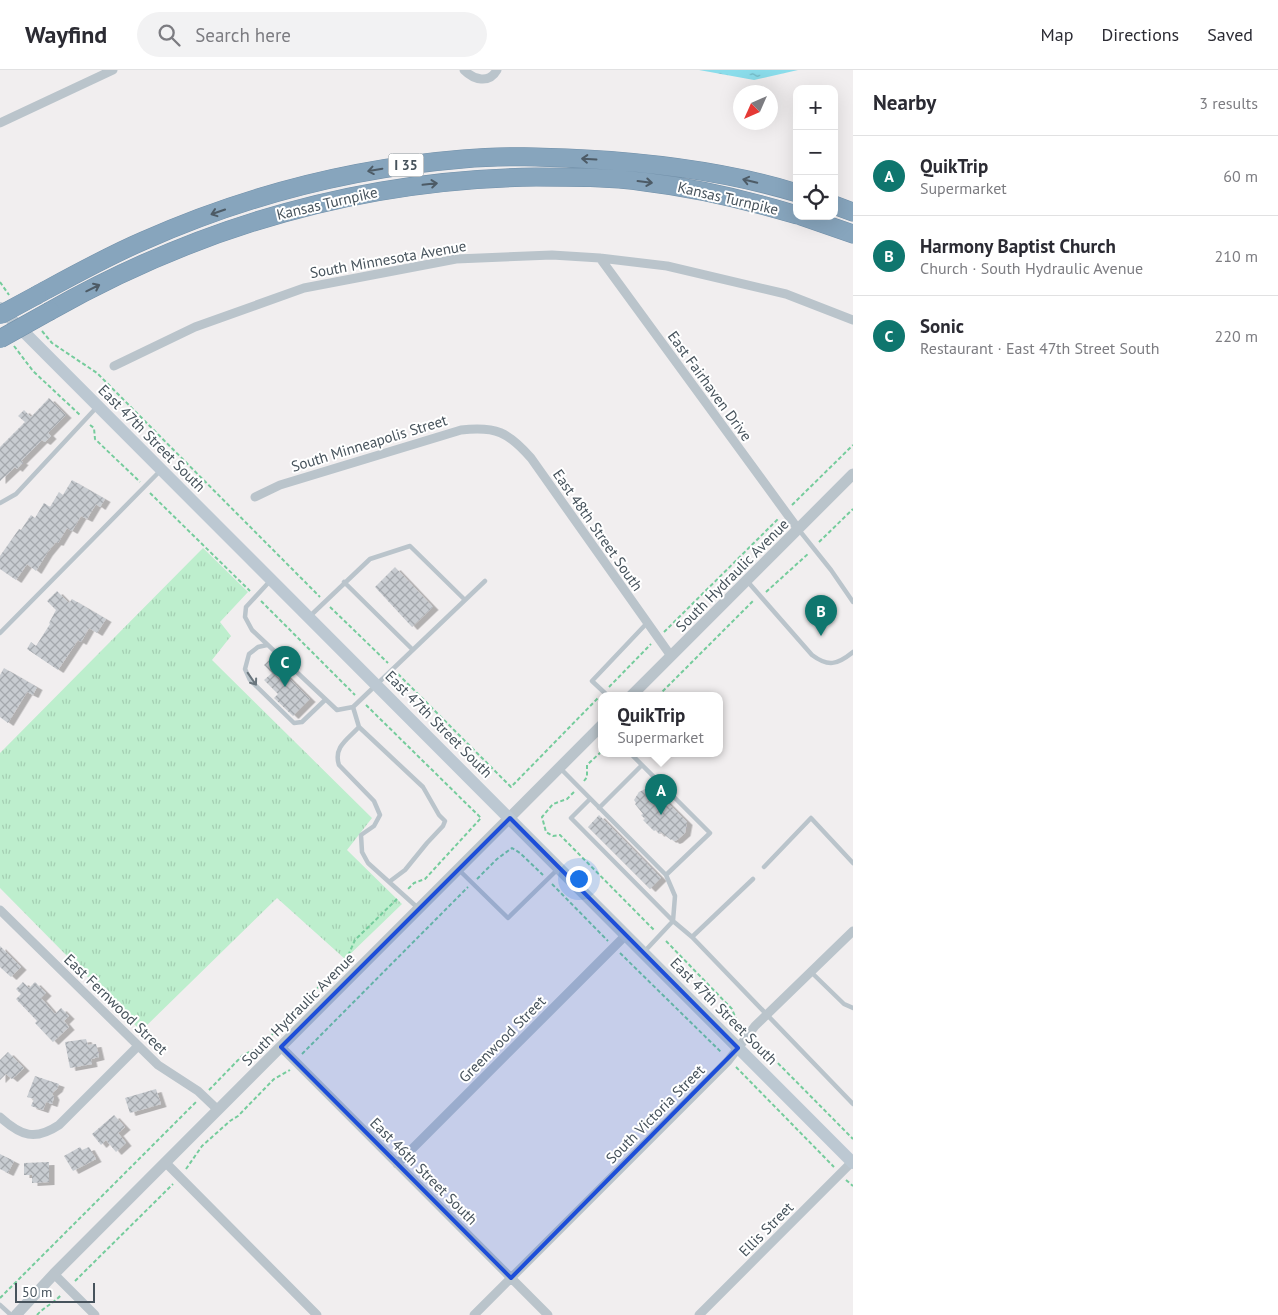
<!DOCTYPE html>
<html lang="en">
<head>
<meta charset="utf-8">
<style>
	:root { --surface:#fff; --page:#f2f2f3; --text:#2b2b33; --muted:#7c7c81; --line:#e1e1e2; --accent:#0f766e }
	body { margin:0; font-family:"PT Sans",sans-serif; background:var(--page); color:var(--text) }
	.controls { position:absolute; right:15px; top:15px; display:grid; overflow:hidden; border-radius:10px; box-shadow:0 5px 20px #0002 }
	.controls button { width:45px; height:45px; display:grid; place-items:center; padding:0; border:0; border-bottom:1px solid var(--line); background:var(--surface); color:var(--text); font:25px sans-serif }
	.compass { position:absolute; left:733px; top:15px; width:45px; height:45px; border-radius:50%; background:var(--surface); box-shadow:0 5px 20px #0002; rotate:225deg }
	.scale { position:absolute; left:15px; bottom:12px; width:80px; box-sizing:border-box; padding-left:5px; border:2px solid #47535c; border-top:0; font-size:14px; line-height:18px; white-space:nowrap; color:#47535c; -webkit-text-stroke:4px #fff; paint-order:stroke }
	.you { position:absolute; left:578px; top:808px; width:18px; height:18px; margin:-12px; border:4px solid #fff; border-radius:50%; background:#1a73e8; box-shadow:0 0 0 8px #1a73e833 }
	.badge { display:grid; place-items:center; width:32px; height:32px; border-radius:50%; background:var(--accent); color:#fff; font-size:16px; font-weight:700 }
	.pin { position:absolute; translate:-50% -41px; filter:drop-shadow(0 1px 2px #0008) }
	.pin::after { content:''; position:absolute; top:26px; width:18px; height:15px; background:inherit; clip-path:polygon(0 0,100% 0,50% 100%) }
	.popup { position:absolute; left:598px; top:622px; width:125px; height:65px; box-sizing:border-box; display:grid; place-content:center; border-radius:10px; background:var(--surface); filter:drop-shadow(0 1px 4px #0005); font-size:16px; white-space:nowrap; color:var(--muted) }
	.popup b { font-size:19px; color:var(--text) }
	.popup::after { content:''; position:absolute; left:50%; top:100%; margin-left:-10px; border:10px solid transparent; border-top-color:var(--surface) }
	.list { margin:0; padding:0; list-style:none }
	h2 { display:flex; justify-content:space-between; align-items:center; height:65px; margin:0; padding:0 20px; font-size:21px }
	h2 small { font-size:16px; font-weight:400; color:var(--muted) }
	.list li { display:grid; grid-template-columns:32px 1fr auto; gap:15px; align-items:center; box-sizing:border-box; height:80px; padding:0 20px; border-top:1px solid var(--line) }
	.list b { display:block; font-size:19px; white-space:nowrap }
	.list p { margin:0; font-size:16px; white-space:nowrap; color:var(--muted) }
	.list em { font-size:16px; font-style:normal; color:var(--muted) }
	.icon { flex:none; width:28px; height:28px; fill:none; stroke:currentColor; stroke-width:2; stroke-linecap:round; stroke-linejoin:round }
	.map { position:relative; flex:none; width:853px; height:1245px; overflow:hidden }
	header { display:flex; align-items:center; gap:30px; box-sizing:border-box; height:70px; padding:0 25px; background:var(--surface); border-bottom:1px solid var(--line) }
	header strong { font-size:24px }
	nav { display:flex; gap:28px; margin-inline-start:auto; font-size:18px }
	.search { width:350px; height:45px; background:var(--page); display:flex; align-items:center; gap:12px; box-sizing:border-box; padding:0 18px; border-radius:28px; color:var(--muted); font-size:19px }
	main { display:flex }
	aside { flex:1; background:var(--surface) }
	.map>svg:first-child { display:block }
	.grass { fill:url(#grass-tufts) }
	.water { fill:url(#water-ripples) }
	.building { fill:url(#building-cross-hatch); filter:url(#shadow) }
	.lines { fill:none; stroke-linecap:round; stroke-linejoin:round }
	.motorway-casing { stroke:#7290a9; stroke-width:19 }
	.path { stroke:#75cc9c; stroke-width:2; stroke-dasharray:4 2.5; stroke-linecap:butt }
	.service { stroke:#bac4cb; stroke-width:4.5 }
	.minor { stroke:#bac4cb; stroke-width:9 }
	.tertiary { stroke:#bac4cb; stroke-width:11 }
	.secondary { stroke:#bcc8d2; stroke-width:12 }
	.motorway { stroke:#87a5bd; stroke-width:18 }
	.motorway-bridge-casing { stroke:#7290a9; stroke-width:19; stroke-linecap:butt }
	.motorway-bridge { stroke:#87a5bd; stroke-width:18 }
	.oneway { stroke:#4d5b66 }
	.oneway2 { stroke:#6a757d }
	.marked { fill:#1d4ed8; fill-opacity:0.2; stroke:#1d4ed8; stroke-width:4; stroke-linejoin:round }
	.labels { text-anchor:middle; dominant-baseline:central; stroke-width:4; stroke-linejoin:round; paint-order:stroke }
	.shield { fill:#fff; stroke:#7e878d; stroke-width:1 }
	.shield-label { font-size:14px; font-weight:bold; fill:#47535c }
	.street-label { font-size:15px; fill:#47535c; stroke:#fff }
</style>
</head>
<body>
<header>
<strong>Wayfind</strong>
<div class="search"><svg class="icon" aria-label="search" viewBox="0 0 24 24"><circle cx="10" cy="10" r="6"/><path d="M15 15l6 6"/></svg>Search here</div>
<nav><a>Map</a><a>Directions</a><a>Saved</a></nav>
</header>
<main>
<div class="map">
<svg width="853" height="1245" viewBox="0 0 853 1245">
	<defs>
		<pattern id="grass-tufts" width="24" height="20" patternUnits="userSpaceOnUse" patternTransform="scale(1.25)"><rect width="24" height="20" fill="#bdeecd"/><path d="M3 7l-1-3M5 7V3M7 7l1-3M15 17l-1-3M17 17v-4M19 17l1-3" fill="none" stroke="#a4ceb2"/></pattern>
		<pattern id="water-ripples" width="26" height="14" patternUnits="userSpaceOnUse" patternTransform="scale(1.25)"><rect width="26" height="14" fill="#8bddeb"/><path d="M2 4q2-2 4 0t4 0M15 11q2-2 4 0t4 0" fill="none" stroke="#73b6c2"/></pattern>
		<pattern id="building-cross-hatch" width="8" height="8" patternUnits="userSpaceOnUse" patternTransform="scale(1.25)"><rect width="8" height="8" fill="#c8ccd1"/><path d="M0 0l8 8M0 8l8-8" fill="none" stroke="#a4a8ad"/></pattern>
		<filter id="shadow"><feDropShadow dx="5.5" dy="3" stdDeviation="0" flood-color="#0004"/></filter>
	</defs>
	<rect width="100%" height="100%" fill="#f1eeef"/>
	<!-- grass -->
	<path class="grass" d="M203 478 248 522 220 552 231 566 212 590 372 748 347 780 402 834 345 889 277 828 141 961 0 818V683Z"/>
	<!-- water -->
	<path class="water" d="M699 0H798L754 10Z"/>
	<!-- building -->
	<path class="building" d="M49 328 66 345 48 363 51 366 45 372 42 370 21 391 23 392 17 399 15 397 0 411V377L25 352 18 346 24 340 31 347Z
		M72 410 105 429 100 437 96 434 87 449 81 446 72 461 67 458 58 473 56 472 47 483 36 501 27 494 16 510 0 499V486L19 459 21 460 31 445 35 448 44 433 50 437 59 422 63 425Z
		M395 497 433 537 412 557 375 517Z
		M57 521 69 533 72 529 106 549 97 563 89 558 81 572 78 570 58 600 27 579 31 572 36 576 50 554 49 553 56 540 47 531Z
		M270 589 310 629 293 646 274 628 278 624 264 610 272 603 264 595Z
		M4 598 37 617 33 625 27 622 8 653 0 647V605Z
		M653 718 687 752 685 763 677 770 674 771 672 769 671 770 661 762 659 764 656 760 654 761 643 750 645 749 641 745 643 744 635 734 636 733 634 730 639 722 645 719Z
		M599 745 661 808 650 819 588 757Z
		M0 876 21 897 11 907 0 897Z
		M23 912 29 918 35 912 46 923 41 928 55 944 61 938 69 946 64 951 69 957 53 972 35 953 37 951 16 929 21 924 16 919Z
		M86 969 88 975 96 974 99 987 91 989 92 994 70 998 65 972Z
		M8 982 24 998 12 1009 6 1004 0 1010V990Z
		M35 1006 59 1014 57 1019 52 1023 54 1027 52 1034 46 1032 43 1040 31 1036 34 1029 27 1027Z
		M156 1019 161 1034 130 1043 125 1028Z
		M114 1045 125 1057 118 1063 126 1073 116 1082 106 1070 101 1075 92 1064Z
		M80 1077 82 1080 89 1077 96 1089 73 1101 64 1086Z
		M0 1084 14 1091 8 1103 0 1099Z
		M49 1092V1112L32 1113V1105H24V1093Z"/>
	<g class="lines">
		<defs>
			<path id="motorway" d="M834 135 853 142
				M801 146 853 164
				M37 225C72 206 106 187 143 171 244 126 353 98 463 89 504 85 545 87 586 89 657 93 729 102 797 123
				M50 241C200 156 363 109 536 107 572 107 609 107 645 112 696 118 747 130 797 145"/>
		</defs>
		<!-- motorway casing -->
		<use href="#motorway" class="motorway-casing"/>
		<!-- path -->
		<path class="path" d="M0 212 9 225
			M42 261 52 273 97 303 320 527
			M14 276 33 301 80 345
			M90 355 94 358 95 369 140 412
			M150 423 250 521
			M792 435 853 375
			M819 472 853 439
			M766 522 809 483
			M261 531 355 625
			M330 537 388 593
			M664 562 778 449
			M398 604 511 717 599 627
			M609 617 651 574
			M658 626 754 530
			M366 635 481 748 425 809 414 813 408 819
			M584 711 587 707V695L602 681
			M574 722 567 729 553 734 542 747 546 762 553 766 560 765 655 861
			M477 809 497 789 512 778 520 783 543 805
			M552 814 608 871
			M666 871 732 939 738 954 742 959
			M620 883 722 983
			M755 970 853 1069
			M302 984 468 817
			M736 997 834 1097
			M209 1020 243 985 260 977 347 888 355 870 397 829
			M186 1099 202 1076 230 1051 238 1046 274 1009 290 1000
			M846 1110 853 1116
			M75 1211 173 1114
			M0 1228 196 1032
			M37 1245C44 1237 54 1233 61 1225"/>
		<!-- service -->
		<path class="service" d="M0 433 16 424 96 338
			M799 460 831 500 853 532
			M270 511 246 537 245 547 252 560 337 640 353 637
			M344 512 413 580
			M748 512 812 585C828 597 837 595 853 582
			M309 547 370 489 410 476 465 530
			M0 563 160 401
			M267 575 258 577 249 584 245 599 250 610 294 653 302 652 325 630
			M608 626 592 611 647 553
			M359 657 423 717 439 745 445 751 443 756 427 773 405 800 389 812
			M561 699 666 805 710 763 631 684
			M590 729 571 748 673 851 692 867 853 1034
			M599 738 642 695
			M764 797 811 748 853 793
			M459 800 508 848 558 799
			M418 838 368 793 362 782 361 765 374 756 380 745 374 731 339 695C333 677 348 669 359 657L353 637 485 511
			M692 867 753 809
			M644 882 673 851 675 826 666 805
			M811 902 844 934 853 938
			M0 1235 11 1245"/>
		<!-- minor -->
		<path class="minor" d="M464 0C474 10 489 14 497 0
			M0 53 113 0
			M600 188 798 459
			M114 296 195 257 304 218 456 189 552 185 600 188 667 196 786 224 853 250
			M255 427 280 415 461 360C496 356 508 362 531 388L671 586
			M0 840 158 995 198 1021 218 1040
			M281 977 548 1245
			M0 1047C21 1066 35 1071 59 1055L138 976
			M165 1092 317 1245
			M397 1094 626 865
			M54 1204 95 1245
			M474 1245 728 991 755 956 853 861
			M699 1245 852 1092"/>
		<!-- tertiary -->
		<path class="tertiary" d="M631 626 853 404
			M16 1245 54 1204 602 655"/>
		<!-- secondary -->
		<path class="secondary" d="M0 238 853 1093"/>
		<!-- motorway -->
		<use href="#motorway" class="motorway"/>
		<defs>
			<path id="motorway-bridge" d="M0 245 37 225
				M0 269 50 241"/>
		</defs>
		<!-- motorway-bridge casing -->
		<use href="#motorway-bridge" class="motorway-bridge-casing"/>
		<!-- motorway-bridge -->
		<use href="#motorway-bridge" class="motorway-bridge"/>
	</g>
	<!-- one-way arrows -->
	<defs><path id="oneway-shaft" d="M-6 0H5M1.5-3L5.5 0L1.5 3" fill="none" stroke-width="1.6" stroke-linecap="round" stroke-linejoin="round" transform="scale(1.25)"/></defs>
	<g class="oneway">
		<use href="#oneway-shaft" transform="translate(589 89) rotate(-177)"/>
		<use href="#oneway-shaft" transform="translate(375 100) rotate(170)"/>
		<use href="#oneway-shaft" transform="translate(750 111) rotate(-166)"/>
		<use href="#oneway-shaft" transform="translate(645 112) rotate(7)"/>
		<use href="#oneway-shaft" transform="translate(430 114) rotate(-6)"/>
		<use href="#oneway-shaft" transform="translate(218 142) rotate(161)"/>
		<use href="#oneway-shaft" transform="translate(93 218) rotate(-26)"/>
	</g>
	<use class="oneway2" href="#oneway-shaft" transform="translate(252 609) rotate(55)"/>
	<!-- marked area -->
	<path class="marked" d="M510 748 738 978 511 1208 281 977Z"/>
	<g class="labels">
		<!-- shield labels -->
		<rect class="shield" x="388.5" y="83.5" width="35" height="23" rx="4"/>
		<g class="shield-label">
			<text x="406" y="95">I 35</text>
		</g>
		<!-- street labels -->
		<g class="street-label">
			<text transform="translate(728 128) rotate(13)">Kansas Turnpike</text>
			<text transform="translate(327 133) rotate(-13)">Kansas Turnpike</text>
			<text transform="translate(388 189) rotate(-10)">South Minnesota Avenue</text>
			<text transform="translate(710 316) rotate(54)">East Fairhaven Drive</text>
			<text transform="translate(152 368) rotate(45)">East 47th Street South</text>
			<text transform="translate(369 373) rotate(-17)">South Minneapolis Street</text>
			<text transform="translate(598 460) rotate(55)">East 48th Street South</text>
			<text transform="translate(732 505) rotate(-45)">South Hydraulic Avenue</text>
			<text transform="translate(439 654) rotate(45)">East 47th Street South</text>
			<text transform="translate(116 934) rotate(44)">East Fernwood Street</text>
			<text transform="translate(298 939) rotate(-45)">South Hydraulic Avenue</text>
			<text transform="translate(724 941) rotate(45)">East 47th Street South</text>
			<text transform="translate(502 969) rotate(-45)">Greenwood Street</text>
			<text transform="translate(655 1044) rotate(-45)">South Victoria Street</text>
			<text transform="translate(424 1101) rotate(45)">East 46th Street South</text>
			<text transform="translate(766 1159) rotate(-45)">Ellis Street</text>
		</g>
	</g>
</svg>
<div class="controls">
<button>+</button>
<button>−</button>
<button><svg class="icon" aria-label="locate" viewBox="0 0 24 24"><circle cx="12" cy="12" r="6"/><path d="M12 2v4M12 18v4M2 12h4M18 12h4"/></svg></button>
</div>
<svg class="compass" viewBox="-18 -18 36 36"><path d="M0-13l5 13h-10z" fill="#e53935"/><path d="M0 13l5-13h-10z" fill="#7c7c81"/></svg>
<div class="scale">50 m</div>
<div class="you"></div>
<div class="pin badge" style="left:661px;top:745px">A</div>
<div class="popup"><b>QuikTrip</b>Supermarket</div>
<div class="pin badge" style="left:821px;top:566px">B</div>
<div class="pin badge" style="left:285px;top:617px">C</div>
</div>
<aside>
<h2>Nearby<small>3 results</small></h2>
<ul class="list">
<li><span class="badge">A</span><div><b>QuikTrip</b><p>Supermarket</p></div><em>60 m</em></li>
<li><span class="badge">B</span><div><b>Harmony Baptist Church</b><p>Church · South Hydraulic Avenue</p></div><em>210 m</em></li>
<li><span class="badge">C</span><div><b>Sonic</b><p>Restaurant · East 47th Street South</p></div><em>220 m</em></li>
</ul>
</aside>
</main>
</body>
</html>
